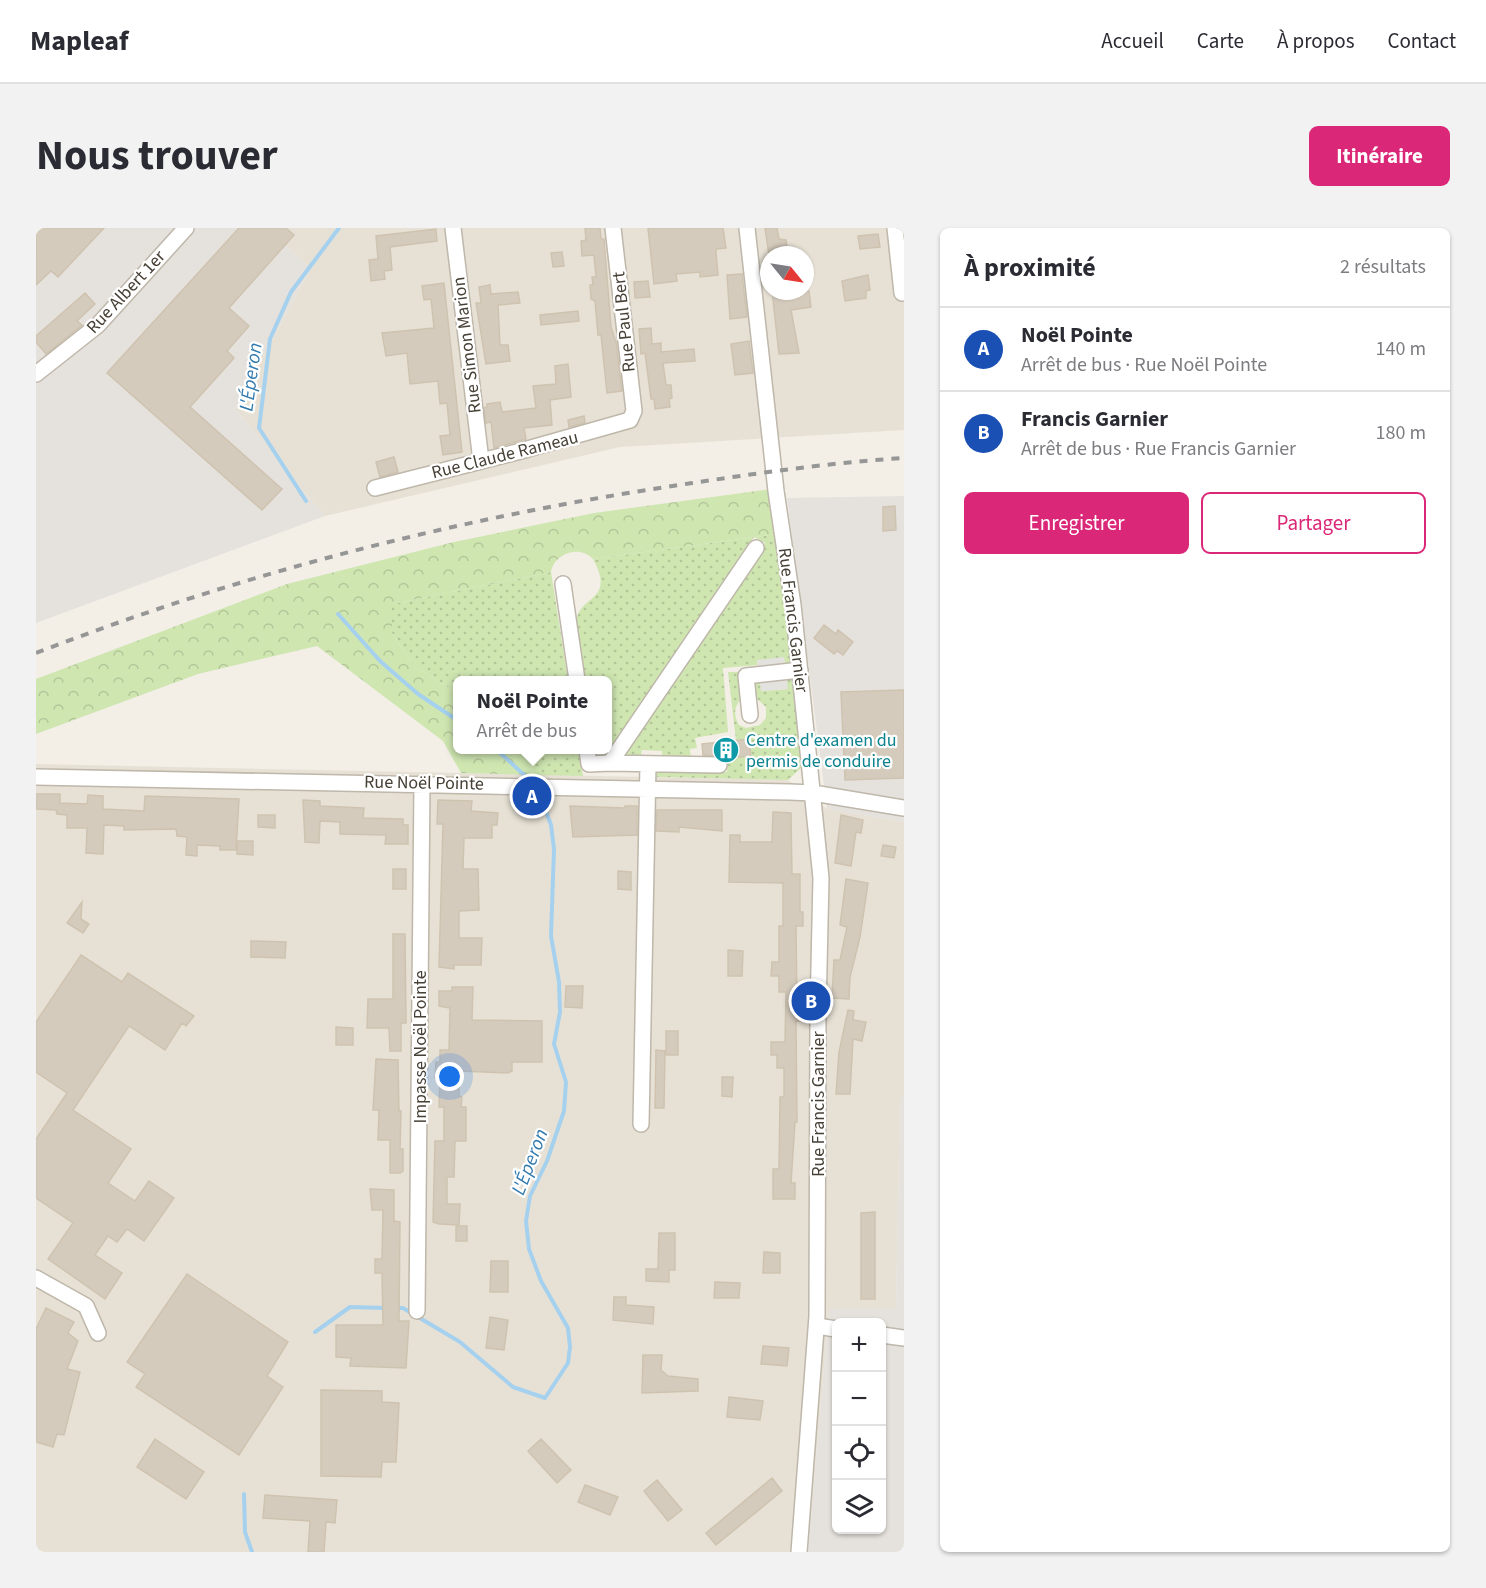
<!DOCTYPE html>
<html lang="fr">
<head>
<meta charset="utf-8">
<style>
	:root { --surface:#fff; --page:#f2f2f3; --text:#2b2b33; --muted:#7c7c81; --line:#e1e1e2; --accent:#db2777 }
	body { margin:0; font-family:"Source Sans 3",sans-serif; background:var(--page); color:var(--text) }
	.controls { position:absolute; right:18px; bottom:18px; display:grid; overflow:hidden; border-radius:9px; box-shadow:0 2px 4px #0004 }
	.controls button { width:54px; height:54px; display:grid; place-items:center; padding:0; border:0; border-bottom:2px solid var(--line); background:var(--surface); color:var(--text); font:30px sans-serif }
	.compass { position:absolute; left:724px; top:18px; width:54px; height:54px; border-radius:50%; background:var(--surface); box-shadow:0 2px 4px #0004; rotate:120deg }
	.you { position:absolute; left:414px; top:849px; width:21px; height:21px; margin:-15px; border:4px solid #fff; border-radius:50%; background:#1a73e8; box-shadow:0 0 0 9px #1a73e833 }
	.badge { display:grid; place-items:center; width:39px; height:39px; border-radius:50%; background:var(--accent); color:#fff; font-size:20px; font-weight:700 }
	.pin { position:absolute; translate:-50% -50%; border:3px solid #fff; box-shadow:0 2px 6px #0006 }
	.popup { position:absolute; left:417px; top:448px; width:159px; height:78px; box-sizing:border-box; display:grid; place-content:center; border-radius:9px; background:var(--surface); filter:drop-shadow(0 2px 4px #0005); font-size:20px; white-space:nowrap; color:var(--muted) }
	.popup b { font-size:22px; color:var(--text) }
	.popup::after { content:''; position:absolute; left:50%; top:100%; margin-left:-12px; border:12px solid transparent; border-top-color:var(--surface) }
	.list { margin:0; padding:0; list-style:none }
	h2 { display:flex; justify-content:space-between; align-items:center; height:78px; margin:0; padding:0 24px; font-size:26px }
	h2 small { font-size:20px; font-weight:400; color:var(--muted) }
	.list li { display:grid; grid-template-columns:39px 1fr auto; gap:18px; align-items:center; box-sizing:border-box; height:84px; padding:0 24px; border-top:2px solid var(--line) }
	.list b { display:block; font-size:22px; white-space:nowrap }
	.list p { margin:0; font-size:20px; white-space:nowrap; color:var(--muted) }
	.list em { font-size:20px; font-style:normal; color:var(--muted) }
	.actions { display:flex; gap:12px; padding:18px 24px }
	.actions a { flex:1; padding:14px 0; border:2px solid var(--accent); border-radius:9px; text-align:center; font-size:21px; color:var(--accent) }
	.actions .main { background:var(--accent); color:#fff }
	.icon { flex:none; width:33px; height:33px; fill:none; stroke:currentColor; stroke-width:2; stroke-linecap:round; stroke-linejoin:round }
	.map { position:relative; flex:none; width:868px; height:1324px; overflow:hidden; border-radius:9px }
	header { display:flex; align-items:center; gap:36px; box-sizing:border-box; height:84px; padding:0 30px; background:var(--surface); border-bottom:2px solid var(--line) }
	header strong { font-size:28px }
	nav { display:flex; gap:33px; margin-inline-start:auto; font-size:21px }
	.intro { display:flex; align-items:center; justify-content:space-between; box-sizing:border-box; height:144px; padding:0 36px }
	h1 { margin:0; font-size:42px }
	.button { padding:15px 27px; border-radius:9px; background:var(--accent); color:#fff; font-size:21px; font-weight:700 }
	main { display:flex; gap:36px; padding:0 36px }
	aside { flex:1; background:var(--surface); border-radius:9px; box-shadow:0 2px 4px #0004 }
	.map>svg:first-child { display:block }
	.residential { fill:#e7e1d5; fill-rule:evenodd }
	.industrial { fill:#e5e1dc; fill-rule:evenodd }
	.grass { fill:url(#grass-dots) }
	.forest { fill:url(#forest-crowns) }
	.parking { fill:#e4e2df }
	.lines { fill:none; stroke-linecap:round; stroke-linejoin:round }
	.stream { stroke:#a5d1ee; stroke-width:4 }
	.building { fill:#d4cbbd; stroke:#cfc3b0; stroke-width:1.5 }
	.minor-casing { stroke:#beb7aa; stroke-width:18 }
	.minor { stroke:#fff; stroke-width:15 }
	.rail { stroke:#969696; stroke-width:4; stroke-dasharray:8 8; stroke-linecap:butt }
	.labels { text-anchor:middle; dominant-baseline:central; stroke-width:4.5; stroke-linejoin:round; paint-order:stroke }
	.street-label { font-size:18px; fill:#464036; stroke:#fff }
	.culture-label { font-size:18px; fill:#0d838f; stroke:#fff; text-anchor:start }
	.water-label { font-size:20px; font-style:italic; fill:#337baf; stroke:#fff }
</style>
</head>
<body>
<header>
<strong>Mapleaf</strong>
<nav><a>Accueil</a><a>Carte</a><a>À propos</a><a>Contact</a></nav>
</header>
<div class="intro"><h1>Nous trouver</h1><a class="button">Itinéraire</a></div>
<main>
<div class="map">
<svg width="868" height="1324" viewBox="0 0 868 1324">
	<defs>
		<pattern id="grass-dots" width="8" height="8" patternUnits="userSpaceOnUse" patternTransform="scale(1.5)"><rect width="8" height="8" fill="#cfe6b1"/><path d="M2 2h.1M6 6h.1" fill="none" stroke="#b3c699" stroke-width="1.8" stroke-linecap="round"/></pattern>
		<pattern id="forest-crowns" width="20" height="18" patternUnits="userSpaceOnUse" patternTransform="scale(1.5)"><rect width="20" height="18" fill="#cfe6b1"/><path d="M2 6a3 3 0 1 1 6 0M12 15a3 3 0 1 1 6 0" fill="none" stroke="#b3c699"/></pattern>
	</defs>
	<rect width="100%" height="100%" fill="#f3efe7"/>
	<!-- residential -->
	<path class="residential" d="M230 0H868V202L584 219 289 288 199 181 275 40ZM733 27H769V63H733Z
		M0 536 752 552 791 581 868 594V869H864L860 1080 793 1082 772 1324H0Z"/>
	<!-- industrial -->
	<path class="industrial" d="M0 0H230L275 40 199 181 289 288 0 395Z
		M868 268V594L791 581 751 270Z
		M864 869H868V1324H772L793 1081 860 1080ZM800 1094H846V1302H800Z"/>
	<!-- grass -->
	<path class="grass" d="M740 306 755 436 749 437 748 430 721 433 722 437 687 440 692 504 659 510 661 520 654 521 655 533H626V523L606 522 604 532 585 533 729 315 718 309 573 524 566 528V522H571V452H548C546 435 539 414 540 396 541 366 581 375 557 331Z
		M515 344 532 452H421V465L378 438 356 405V376Z
		M692 444H706L708 467C699 478 696 484 703 497L710 500 724 497 730 490V479L718 468 716 453 724 452 726 463 751 461V451H757L767 538 752 552 621 549 620 544H691L692 530 715 528 700 512Z
		M486 522H543L547 548 499 547Z"/>
	<!-- forest -->
	<path class="forest" d="M735 261 740 306 557 331C543 316 518 326 515 344L356 376V405L378 438 421 465V522H486L499 547 425 545 407 513 281 418 162 446 0 506V451L251 356 418 314 558 285Z"/>
	<!-- parking -->
	<path class="parking" d="M748 429 752 461 725 463 721 432Z"/>
	<g class="lines">
		<!-- stream -->
		<path class="stream" d="M270 273 223 200 234 111 255 64 303 0
			M302 386 344 433 382 466 421 492
			M461 522 497 555
			M359 1080H367L424 1114 477 1159 509 1170 532 1135 534 1119 532 1100 505 1053 493 1021 490 993 494 968 511 933 528 883 530 854 518 816 524 784 523 754 515 708 518 621 515 597 503 564
			M279 1104 314 1079 351 1080
			M208 1266 209 1304 216 1324"/>
	</g>
	<!-- building -->
	<path class="building" d="M0 0H68L22 49 15 43 0 57Z
		M203 0H250L258 7 193 80 213 98 191 123 198 130 154 179 246 261 226 282 71 145Z
		M549 0H564L565 11H568L575 99 580 114 586 163 571 165 565 107H562L559 73 555 71 554 57H557L556 49H560L558 27 546 28 545 13 550 12Z
		M612 0H687L690 20 680 21V25L682 47 664 49V44L640 46 641 53 618 56Z
		M729 0H741L743 11 750 12 752 27H733Z
		M400 1 401 13 354 19 356 42 348 43 349 51 335 53 333 32 342 31 340 8Z
		M842 6 844 19 824 21 822 8Z
		M526 24 528 38 517 39 515 25Z
		M706 46 711 89 694 91 691 47Z
		M832 47 834 62 830 63V70L809 73 806 53Z
		M612 53 614 69 599 70 598 54Z
		M408 55 426 224 407 227 404 208 414 207 411 175 404 176 402 153 374 156 371 125 350 128 346 105 398 100 395 71 388 72 386 58Z
		M454 57 455 66 482 64 484 75 462 77 464 117H472L474 133 450 136 440 75H445L443 59Z
		M736 63H773L775 79 755 82 763 125 743 126Z
		M49 65 59 76 41 93 46 97 10 126 0 114V108Z
		M542 83 543 93 505 97 504 87Z
		M615 100 616 116 625 115V124L658 121 659 133 627 135 630 157H635L636 170 633 171 634 179 619 181 618 171H615L609 125 605 126 603 101Z
		M713 113 717 145 699 147 695 116Z
		M532 136 535 169 514 172 516 197 488 200 490 211 458 220 455 194 450 195 448 180 451 179V176L464 174 466 184 500 180 497 158 520 156 519 138Z
		M548 188 549 195 533 199 532 192Z
		M358 229 362 244 344 249 340 234Z
		M859 278 860 302 847 303V279Z
		M788 397 800 406 802 402 817 414 807 427 801 423 798 426 778 410Z
		M868 462V550L809 552 805 464Z
		M713 511 715 528 690 530 667 527 666 516Z
		M0 566H24V575L51 576 52 567 67 568V581L108 583 109 568 203 571 200 622H184V618L161 617V628L150 627 151 609 141 608 140 601 88 602V598L68 597 67 626 50 625 51 600H31V587L21 586 20 582 0 581Z
		M267 572 284 573V578L328 580 327 590 367 591V597H372V616H349L350 607 304 606V594L284 593 283 615 269 614Z
		M402 572 436 573 435 583 462 585 461 597H456V610H428L427 641H442L443 682 423 683V710H446L445 737H418V741L403 739 407 596H401Z
		M534 578 589 580V578H601V607L537 609Z
		M621 582H686V603L643 599V604L620 603Z
		M737 584 755 585 756 646H764V684H767V698H760L761 777H766V793H760L761 894H759L755 955H759V971H737V941H743L744 869H748V840H741V827H735V814H749L750 764H743V748H735L736 734H743V698H747V655L693 654 694 607H704V614H736Z
		M222 587H239V600L222 599Z
		M805 587 827 592 825 605 820 604 815 638 799 635Z
		M201 613H217V627L201 626Z
		M847 617 860 619 858 630 845 628Z
		M357 641H370V661H357Z
		M582 643 595 644V662L582 661Z
		M810 651 832 655 824 709 814 749 813 771 796 770 798 732H804L811 699 804 697Z
		M46 674 45 691 53 696 47 705 31 695Z
		M357 706H369L370 795H365V823H354L353 800H331L332 771H357Z
		M215 713 250 714 249 730 215 729Z
		M692 722 707 723 706 748H692Z
		M45 727 86 754 92 745 158 788 150 798 146 795 129 822 93 798 37 882 95 921 72 955 99 973 113 953 138 970 108 1013 91 1001 81 1014 72 1008 59 1027 86 1045 69 1071 12 1031 37 995 0 970V911L31 865 0 844V794Z
		M530 758H547L546 780 529 779Z
		M416 759H437L436 792 506 793V834H476V843L472 845 423 843V868L426 869 425 879H430V913H419L418 949H411V976H424L423 997 403 996 397 994 399 913H408V879H403L404 850H399L400 834H404V822H413L414 780 403 778V763H416Z
		M812 782 818 783 817 792 830 794 826 813 817 811 814 866H800L803 824Z
		M300 799 317 800V817H300Z
		M630 803H642V827H630Z
		M620 822 629 823 628 880H619Z
		M340 831 362 832 363 883H365L364 921H367V943L364 945H354V912H342L343 882H337Z
		M686 849H697L696 869 686 868Z
		M334 961 358 962V993L364 994 363 1093H373L370 1140 314 1138 315 1130 300 1129V1097H347L346 1045H339V1031H346L347 982H336Z
		M839 984V1071H825V985Z
		M420 998H431V1013H420Z
		M623 1005H639V1042H633V1054L610 1053V1041H622Z
		M728 1024 744 1025V1045H727Z
		M455 1033H472V1064H454Z
		M151 1046 252 1114 231 1148 247 1159 203 1227 100 1159 109 1146 91 1134Z
		M679 1054 704 1055 703 1070H678Z
		M578 1069H590V1077L618 1079 617 1096 577 1092Z
		M10 1080 38 1094 32 1105 42 1113 31 1141 44 1144 28 1207 21 1206 17 1219 0 1214V1101Z
		M454 1089 472 1092 468 1122 450 1120Z
		M727 1118 753 1120 751 1138 725 1136Z
		M607 1127H626L625 1142 632 1148 662 1151V1163L606 1165Z
		M285 1162 346 1163V1174L363 1175 360 1234H346L345 1249 285 1248Z
		M693 1169 727 1173 724 1192 691 1189Z
		M119 1211 168 1244 150 1271 101 1239Z
		M505 1211 535 1242 521 1255 492 1223Z
		M736 1250 746 1263 680 1317 670 1305Z
		M621 1252 646 1282 632 1293 608 1263Z
		M549 1257 582 1269 574 1287 542 1274Z
		M229 1267 301 1272 299 1295 290 1294 288 1324H272L274 1293 227 1290Z"/>
	<g class="lines">
		<defs>
			<path id="minor" d="M417 0 445 233
				M711 0 740 263 757 377 785 650 782 783 781 1088 763 1324
				M859 0 866 65
				M0 146 62 97 150 0
				M339 260 481 224 594 192 598 183 577 0
				M527 356 541 452
				M714 487 710 448 764 442
				M551 522 553 536 574 535 720 320
				M574 535 683 537
				M0 549 754 564 777 565 868 580
				M605 896 612 536
				M0 1050 50 1078 62 1105
				M381 1083 386 555
				M781 1098 800 1101
				M846 1107 868 1110"/>
		</defs>
		<!-- minor casing -->
		<use href="#minor" class="minor-casing"/>
		<!-- minor -->
		<use href="#minor" class="minor"/>
		<!-- rail -->
		<path class="rail" d="M0 425C204 346 414 292 630 259 709 247 788 235 868 230"/>
	</g>
	<!-- icons -->
	<defs>
		<symbol id="building-disc" viewBox="-11 -11 22 22"><circle r="9.5" fill="#0f9aa8" stroke="#fff"/><path d="M-4-6H4V6H1V3H-1V6H-4ZM-2.5-4.3h1.7v1.8h-1.7ZM.8-4.3h1.7v1.8H.8ZM-2.5-1h1.7V.8h-1.7ZM.8-1h1.7V.8H.8Z" fill="#fff"/></symbol>
	</defs>
	<g fill-rule="evenodd">
		<use href="#building-disc" x="675" y="507" width="30" height="30"/>
	</g>
	<g class="labels">
		<!-- street labels -->
		<g class="street-label">
			<text transform="translate(90 64) rotate(-47)">Rue Albert 1er</text>
			<text transform="translate(588 94) rotate(-96)">Rue Paul Bert</text>
			<text transform="translate(431 117) rotate(-97)">Rue Simon Marion</text>
			<text transform="translate(469 227) rotate(-14)">Rue Claude Rameau</text>
			<text transform="translate(757 392) rotate(83)">Rue Francis Garnier</text>
			<text transform="translate(388 555) rotate(1)">Rue Noël Pointe</text>
			<text transform="translate(384 819) rotate(-90)">Impasse Noël Pointe</text>
			<text transform="translate(782 876) rotate(-90)">Rue Francis Garnier</text>
		</g>
		<!-- culture labels -->
		<g class="culture-label">
			<text x="710" y="512">Centre d'examen du<tspan x="710" dy="21">permis de conduire</tspan></text>
		</g>
		<!-- water labels -->
		<g class="water-label">
			<text transform="translate(215 149) rotate(-82)">L'Éperon</text>
			<text transform="translate(494 934) rotate(-69)">L'Éperon</text>
		</g>
	</g>
</svg>
<div class="controls">
<button>+</button>
<button>−</button>
<button><svg class="icon" aria-label="locate" viewBox="0 0 24 24"><circle cx="12" cy="12" r="6"/><path d="M12 2v4M12 18v4M2 12h4M18 12h4"/></svg></button>
<button><svg class="icon" aria-label="layers" viewBox="0 0 24 24"><path d="M12 4l9 5-9 5-9-5zM3 14l9 5 9-5"/></svg></button>
</div>
<svg class="compass" viewBox="-18 -18 36 36"><path d="M0-13l5 13h-10z" fill="#e53935"/><path d="M0 13l5-13h-10z" fill="#7c7c81"/></svg>
<div class="you"></div>
<div class="pin badge" style="left:496px;top:568px;background:#1a4fb4">A</div>
<div class="popup"><b>Noël Pointe</b>Arrêt de bus</div>
<div class="pin badge" style="left:775px;top:773px;background:#1a4fb4">B</div>
</div>
<aside>
<h2>À proximité<small>2 résultats</small></h2>
<ul class="list">
<li><span class="badge" style="background:#1a4fb4">A</span><div><b>Noël Pointe</b><p>Arrêt de bus · Rue Noël Pointe</p></div><em>140 m</em></li>
<li><span class="badge" style="background:#1a4fb4">B</span><div><b>Francis Garnier</b><p>Arrêt de bus · Rue Francis Garnier</p></div><em>180 m</em></li>
</ul>
<div class="actions"><a class="main">Enregistrer</a><a>Partager</a></div>
</aside>
</main>
</body>
</html>
